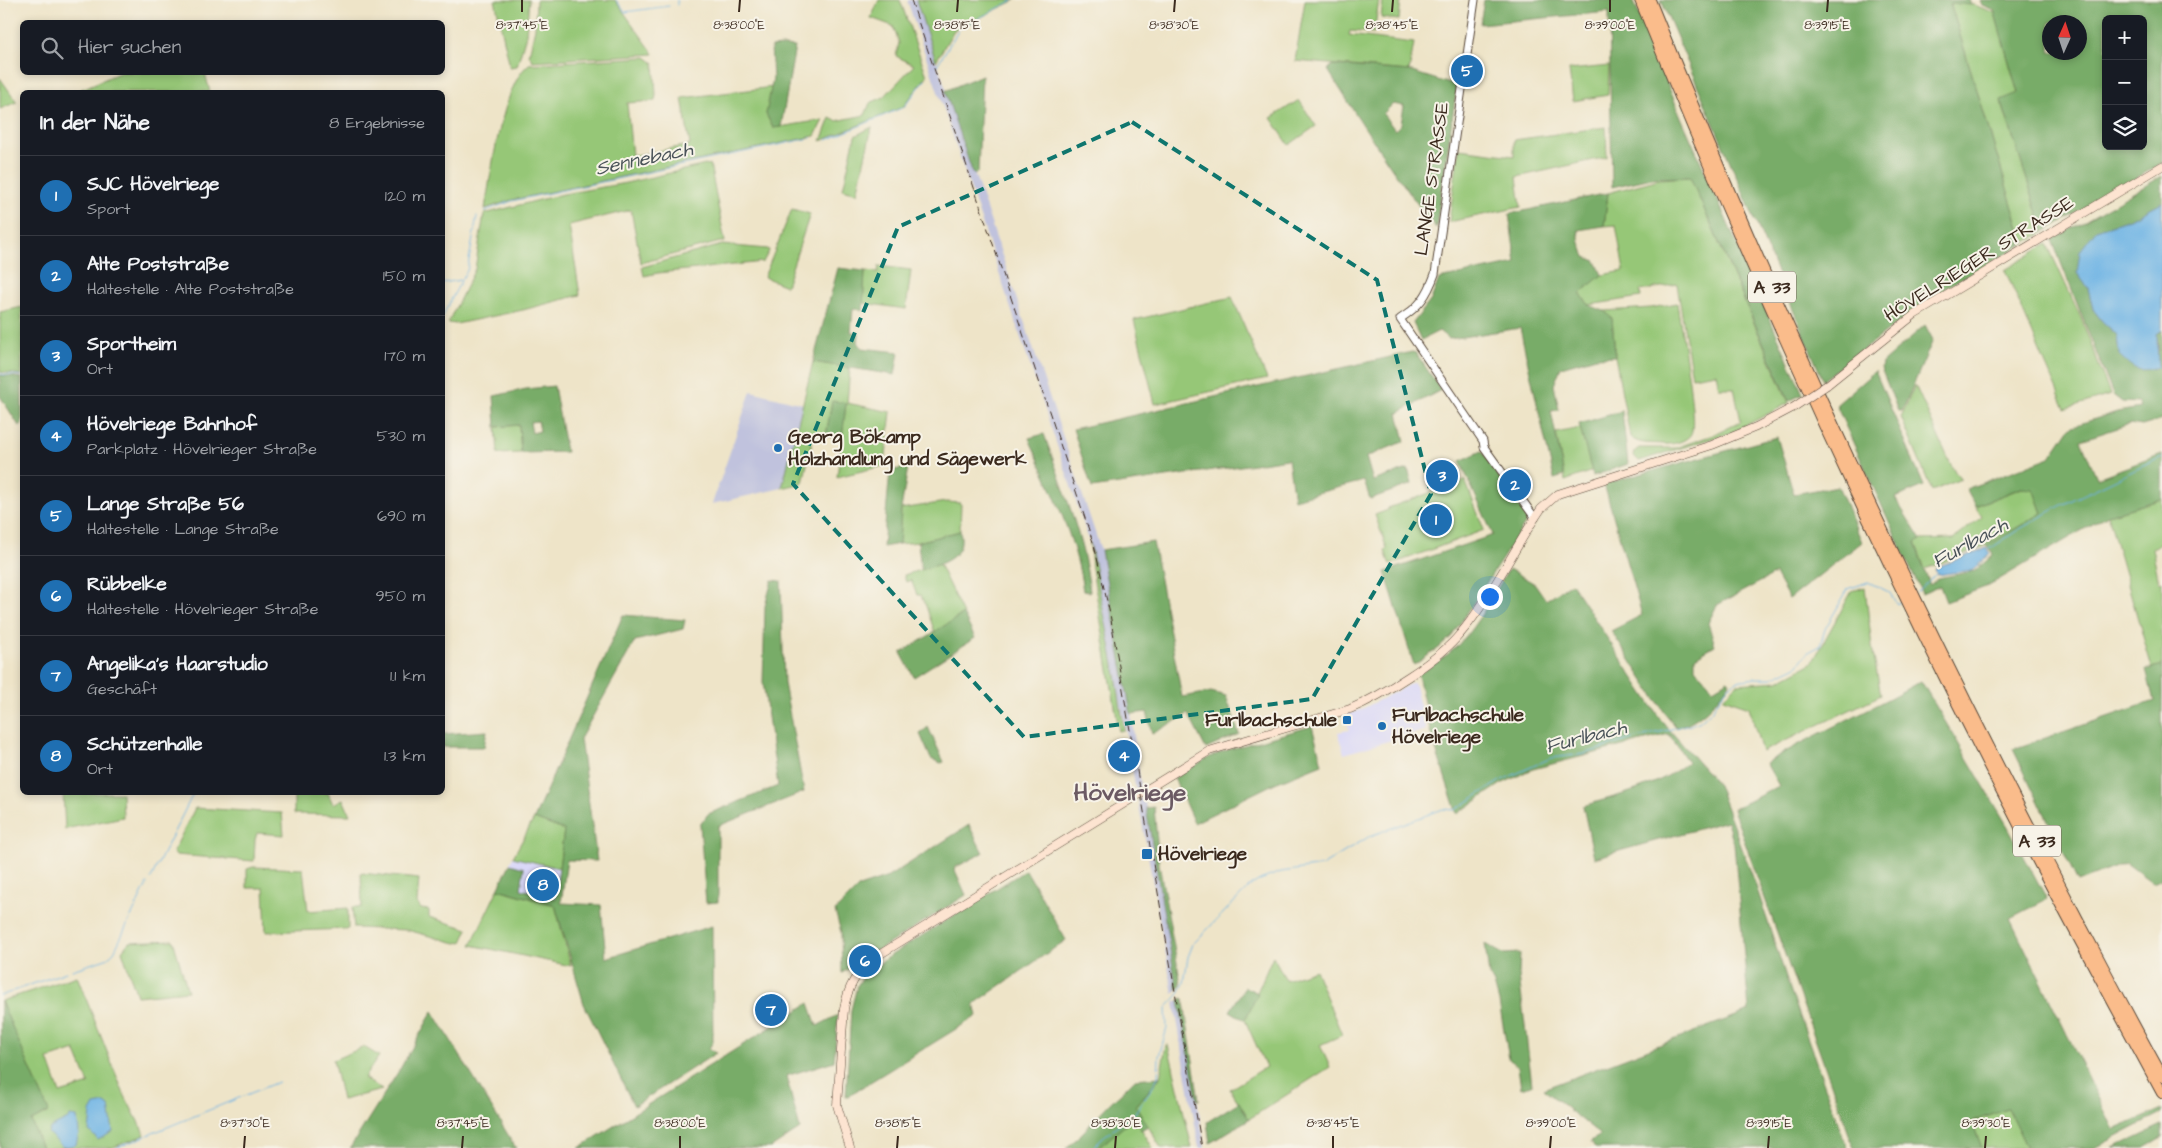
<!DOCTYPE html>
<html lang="de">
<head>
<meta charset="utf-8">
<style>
	:root { --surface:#171b24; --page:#20242c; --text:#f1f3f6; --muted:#9ea1a6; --line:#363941; --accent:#1f6fb2 }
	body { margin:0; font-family:"Architects Daughter",sans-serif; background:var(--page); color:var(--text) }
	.controls { position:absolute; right:15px; top:15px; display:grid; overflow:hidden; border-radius:8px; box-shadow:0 2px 8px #0003 }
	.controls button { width:45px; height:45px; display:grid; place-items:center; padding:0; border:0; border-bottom:1px solid var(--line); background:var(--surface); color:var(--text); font:25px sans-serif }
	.compass { position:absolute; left:2042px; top:15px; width:45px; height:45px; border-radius:50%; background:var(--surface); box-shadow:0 2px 8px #0003; rotate:3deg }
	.you { position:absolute; left:1489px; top:596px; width:18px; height:18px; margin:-12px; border:4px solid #fff; border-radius:50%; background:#1a73e8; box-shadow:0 0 0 8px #1a73e833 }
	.badge { display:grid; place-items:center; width:32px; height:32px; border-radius:50%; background:var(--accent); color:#fff; font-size:16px; font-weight:700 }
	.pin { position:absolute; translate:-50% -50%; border:2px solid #fff; box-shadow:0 1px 5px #0006 }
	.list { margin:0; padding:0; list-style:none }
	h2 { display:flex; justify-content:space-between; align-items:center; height:65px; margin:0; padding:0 20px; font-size:21px }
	h2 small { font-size:16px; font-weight:400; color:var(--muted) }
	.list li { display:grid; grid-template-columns:32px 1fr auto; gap:15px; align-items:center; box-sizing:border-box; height:80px; padding:0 20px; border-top:1px solid var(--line) }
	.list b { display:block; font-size:19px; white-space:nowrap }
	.list p { margin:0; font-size:16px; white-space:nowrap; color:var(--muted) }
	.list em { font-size:16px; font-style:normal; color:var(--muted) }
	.icon { flex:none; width:28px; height:28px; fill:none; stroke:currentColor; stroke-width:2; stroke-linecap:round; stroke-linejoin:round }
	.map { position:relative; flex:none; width:2162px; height:1148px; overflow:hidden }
	.search { position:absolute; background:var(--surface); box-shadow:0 2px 8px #0003; left:20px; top:20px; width:425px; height:55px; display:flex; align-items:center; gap:12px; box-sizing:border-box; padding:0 18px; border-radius:8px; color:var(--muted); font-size:19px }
	.panel { position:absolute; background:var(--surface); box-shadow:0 2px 8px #0003; left:20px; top:90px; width:425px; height:705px; border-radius:8px }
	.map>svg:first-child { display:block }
	.built { fill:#d9d7f8 }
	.industrial { fill:#c0c2dd }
	.green { fill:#96c777; stroke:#68784a; fill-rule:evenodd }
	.forest { fill:#78ac68; stroke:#5a6b43; fill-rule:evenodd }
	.water { fill:#6db3e4; stroke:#546e81 }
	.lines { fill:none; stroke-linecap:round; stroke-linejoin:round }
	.stream { stroke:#6db3e4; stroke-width:1 }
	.tertiary-casing { stroke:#564638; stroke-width:9 }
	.secondary-casing { stroke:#564638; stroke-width:9 }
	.motorway-casing { stroke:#564638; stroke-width:12 }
	.tertiary { stroke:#fff; stroke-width:7 }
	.secondary { stroke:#fde4d1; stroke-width:8 }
	.motorway { stroke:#fabc8b; stroke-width:10 }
	.rail { stroke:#3b2a1e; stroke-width:1; stroke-dasharray:8 4; stroke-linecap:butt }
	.secondary-bridge-casing { stroke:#564638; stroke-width:9; stroke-linecap:butt }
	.secondary-bridge { stroke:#fde4d1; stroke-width:8 }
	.marked { fill:none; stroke:#0f766e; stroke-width:4; stroke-dasharray:10 6; stroke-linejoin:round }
	.ticks { fill:none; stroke:#3b2a1e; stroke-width:2 }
	.poi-dot { fill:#1f6fb2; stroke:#f7f3e8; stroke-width:2 }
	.labels { text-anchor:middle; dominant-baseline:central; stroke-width:4; stroke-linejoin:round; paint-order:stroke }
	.shield { fill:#f7f3e8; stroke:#73665b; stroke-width:1 }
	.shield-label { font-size:18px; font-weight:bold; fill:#3b2a1e }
	.street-label { font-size:19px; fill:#3b2a1e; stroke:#f7f3e8 }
	.poi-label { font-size:19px; font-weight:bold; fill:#3b2a1e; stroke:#f7f3e8; text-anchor:start }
	.water-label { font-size:20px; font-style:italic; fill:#4a5359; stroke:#f7f3e8 }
	.district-label { font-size:24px; font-weight:bold; fill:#6b5a63; stroke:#f7f3e8 }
	.ticks-label { font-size:12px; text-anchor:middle; fill:#3b2a1e; stroke:#f7f3e8; stroke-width:4; stroke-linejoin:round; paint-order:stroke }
</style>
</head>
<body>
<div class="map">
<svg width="2162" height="1148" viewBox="0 0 2162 1148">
	<rect width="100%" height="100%" fill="#f7f3e8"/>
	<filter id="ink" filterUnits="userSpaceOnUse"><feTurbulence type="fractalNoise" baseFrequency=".02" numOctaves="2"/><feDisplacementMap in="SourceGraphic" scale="10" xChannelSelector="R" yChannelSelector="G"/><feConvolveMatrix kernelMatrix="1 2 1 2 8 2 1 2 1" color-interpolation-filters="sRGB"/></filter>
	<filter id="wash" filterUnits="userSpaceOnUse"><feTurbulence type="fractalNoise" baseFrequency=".0096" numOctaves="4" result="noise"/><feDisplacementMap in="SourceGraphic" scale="20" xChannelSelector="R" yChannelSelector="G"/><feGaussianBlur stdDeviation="1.12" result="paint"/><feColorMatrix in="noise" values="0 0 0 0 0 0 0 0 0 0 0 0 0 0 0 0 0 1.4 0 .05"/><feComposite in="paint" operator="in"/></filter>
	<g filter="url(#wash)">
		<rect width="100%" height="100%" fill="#eee4c8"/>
		<!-- built -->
		<path class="built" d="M1414 682 1426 730 1344 754 1338 732 1349 730 1346 715 1360 710Z
			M513 857 559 868 555 898 521 889 509 865Z"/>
		<!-- industrial -->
		<path class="industrial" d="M907 0H916L1101 550 1131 714 1141 786 1136 791 1116 675 1090 543Z
			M751 391 803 404 782 488 712 504Z
			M1144 796 1177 990 1173 994 1138 800Z
			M1179 1000 1197 1100 1205 1148H1199L1174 1002Z"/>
		<!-- green -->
		<path class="green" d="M495 0H529L526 35 517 66 510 67Z
			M536 0H615L654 54 533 61 529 55 535 28Z
			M879 0H900L927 76 903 107 821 141 830 118 836 121 865 115 870 103 884 97 914 65 896 56 899 43 893 26 871 18Z
			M916 0H1016L954 30 936 61Z
			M1305 0H1379L1374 33 1350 31 1349 35 1414 43 1409 71 1295 61Z
			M1383 0H1401L1399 20 1381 18Z
			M1950 2 1974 5 1995 13 2018 94 2001 101 2044 232 2021 245 2020 231Z
			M646 57 654 63 656 95 655 101 627 103 632 156 690 145 682 98 773 87 766 114 773 128 823 120 815 136 512 200 485 209C491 174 502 85 529 64Z
			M1609 66 1608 95 1573 101 1569 70Z
			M121 72 205 73 210 92H75Z
			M0 78 17 102 0 109Z
			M1299 100 1316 126 1289 145 1271 118Z
			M872 127 857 193 843 189 855 136Z
			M1606 127 1607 157 1517 177 1521 207 1449 222 1459 149 1514 156V140Z
			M710 164 725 242H720L641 263 631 210 569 225 580 295 523 310 456 324 448 323 475 269 484 214 563 194 626 183Z
			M1690 177 1789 403 1733 432 1639 461 1634 456 1635 451 1639 448H1675L1713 435 1741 421 1734 388H1719L1716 373 1692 377 1677 284 1640 291 1641 297 1589 305 1580 293 1602 275 1624 271 1616 225 1604 226 1608 193 1659 179Z
			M792 209 810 214 786 286 764 277Z
			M2047 244 2081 318 2110 395 2065 409 2005 270Z
			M722 245 768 249 769 251 763 262 658 273 644 276 642 267Z
			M879 266 911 270 906 309 863 303 865 271 878 272Z
			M1232 297 1267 379 1155 404 1134 320Z
			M1677 303C1680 323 1698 422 1691 434 1686 442 1672 445 1663 444 1652 443 1639 445 1630 437L1615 356 1612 318 1604 311 1651 308Z
			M22 307V375L0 372V312Z
			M813 362 850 368 847 403 891 412 885 463 883 466 837 477 846 404 832 401 826 436 814 433 803 483 782 488Z
			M1915 385 1953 469 1961 479 1932 491 1901 417Z
			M519 425 521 453 498 454 496 427Z
			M1580 428 1592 471 1565 481 1556 433Z
			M1465 480 1484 530 1390 565 1385 551 1387 549 1375 515 1388 510V508Z
			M2022 488 2034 489 2042 514 1987 545 1925 569 1915 542 1921 540 1953 539 1982 517 1975 506Z
			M2162 499V542L2152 549 2159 582 2162 581V665L2152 668 2108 515Z
			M946 502 961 503 960 531 918 542 899 544 901 509Z
			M1090 543 1116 675 1124 730 1119 731 1092 568Z
			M939 564 963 614 935 633 926 606 920 595H917L911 580 906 582 904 575Z
			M1865 587 1872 647 1881 695 1762 752 1749 707 1723 698 1737 684 1778 681 1812 663 1852 591Z
			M63 793H122L123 817 65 829Z
			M294 793H328L333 804 343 799 350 815 294 814Z
			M195 808 282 813 284 835 257 833 255 840 254 861 175 855 173 852Z
			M534 819 564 830 559 868 513 857Z
			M253 867 303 869 308 911 348 908V929L266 932 264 888H247V869Z
			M361 873 419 879 417 903 421 909 429 910V917L468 929 462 942 456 943 407 930 354 928 352 907H362Z
			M498 889 555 905 571 966 471 945Z
			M173 940 188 991 137 996 122 951 129 942Z
			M1273 956 1286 980 1315 970 1342 1035 1320 1045 1330 1067 1249 1119 1230 1089 1266 1067 1245 1020Z
			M77 976 123 1092 145 1135 111 1148H42L31 1121 49 1112 1 1001ZM75 1050 89 1084 60 1093 48 1059Z
			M1166 1045H1168L1192 1148H1161L1136 1106 1160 1077Z
			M364 1047 379 1056 364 1078 382 1090 342 1100 333 1060Z
			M2008 1109 2027 1148H1982L1972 1122Z
			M1134 1117 1153 1148H1098Z"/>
		<!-- forest -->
		<path class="forest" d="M1484 0H1633L1681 117 1803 394 1789 401 1690 177 1652 178 1612 187 1609 12 1480 24Z
			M1661 0H1969L1971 5 1950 3 2020 231 2021 245 1945 288 1823 380Z
			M1980 0H2162V163L2044 232 2001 100 2018 93 1994 10 1982 5ZM2106 19H2143V146H2106ZM2050 22H2080V52H2050Z
			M784 46 795 47 781 127 773 128 766 114 773 78 771 47Z
			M1332 65 1409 71 1457 86 1436 228C1396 178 1362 124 1328 70ZM1393 104 1404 106 1401 124 1395 130 1383 114Z
			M982 75 978 172 973 174 945 91Z
			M2162 176V202L2130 219 2096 230 2077 273 2088 288 2093 309 2102 321 2117 335 2119 355 2159 351 2157 334 2162 330V420L2142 426 2130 424 2081 440 2097 478 2162 454V499L2108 515 1988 586 1946 602 1940 586 1922 594 1836 405 1875 371 1924 486 1895 498 1921 540 1915 543 1930 585 1938 578 1975 571 1993 555 1987 545 2042 513 2033 489 2021 488 1975 506 1966 489 2050 457 2069 429 2073 426 2117 412 2140 408 2138 403 2122 402 2113 395 2052 240Z
			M1608 193 1604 226 1578 230 1580 243 1585 257 1596 261 1602 275 1580 293 1589 305 1604 311 1612 318 1615 356 1596 357 1561 367 1554 385 1559 410 1551 411 1564 476 1554 479 1520 328 1449 339 1439 331 1421 340 1413 323 1431 300 1439 279 1516 263 1509 214Z
			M838 268 865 271 863 310 853 309 851 332 859 333 858 344 862 348 899 352 895 375 813 362Z
			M1925 325 1933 340 1902 411H1898L1881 368 1882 363Z
			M1412 352 1416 353 1441 390 1398 413 1405 441 1366 457 1373 481 1408 469 1412 484 1370 499 1364 481 1294 499 1288 459 1092 488 1073 429Z
			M0 375 22 378V424L19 426 0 396Z
			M554 386 566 452 521 453 519 425 496 427 494 396 526 389ZM538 421 540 431 532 433 530 422Z
			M832 401 846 403 842 439 826 436Z
			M1622 411 1628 464 1593 476 1579 424Z
			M1044 434C1062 486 1084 538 1090 592L1083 591C1076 537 1050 488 1029 438Z
			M1777 437 1794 494 1838 486 1862 542 1789 599 1775 574 1717 605 1708 623 1715 645 1695 657V668L1713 689 1728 680 1730 683C1714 704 1703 718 1677 728L1665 713 1611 631 1642 615 1604 484Z
			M1482 451 1528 519 1452 636 1439 648 1414 665 1385 572 1493 535 1460 461Z
			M908 467 901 509 899 544 883 547 890 471Z
			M960 531C967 558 941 564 921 570L918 542Z
			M1153 542 1182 697 1211 692 1226 696 1239 734 1206 749 1188 714 1152 734 1147 712 1131 714 1101 550Z
			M1509 569 1535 584 1546 600 1571 583 1661 720 1718 785 1754 880 1790 989 1847 1148H1595L1591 1141 1601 1135 1543 1089 1749 1011 1734 844 1727 821 1594 858 1583 806C1619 795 1658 787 1688 762L1669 734 1533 769 1501 784 1457 814 1431 734 1418 675C1432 665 1447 657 1459 644 1479 623 1494 593 1509 569Z
			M772 580 781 581 784 683 804 792 718 826V902L706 903 700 825 708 814 778 786 763 682 765 606Z
			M963 614 975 638 914 677 901 653Z
			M623 615 685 620 683 629 635 641 580 739 597 861 567 860 561 903 601 905 606 958 712 926 713 1042 709 1048 716 1053 634 1106 584 1004 555 905 498 889 510 864 524 868 521 889 555 898 564 830 534 819Z
			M2162 665V879L2153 883 2126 863 2078 882 2013 749 2154 701 2146 670Z
			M1921 681 2007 825 2047 899 2010 918 2114 1130 2162 1109V1113L2095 1148H2027L2008 1109 1972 1122 1982 1148H1854L1733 809 1779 786 1766 763C1816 733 1870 710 1921 681Z
			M1312 726 1322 764 1275 783 1194 823 1174 778 1210 757 1227 750Z
			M928 727 944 762 941 763 931 759 920 734Z
			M487 731 484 747H443V734Z
			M1154 807 1159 864 1181 985 1177 990 1146 808Z
			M969 825 983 853 954 868 966 895 842 973 841 932 835 911 859 887 888 877Z
			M1026 870 1066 940 974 1004 977 1016 846 1097 851 1010 857 986 862 978 885 959Z
			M1485 944 1503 954 1520 953 1519 975 1532 1085 1521 1088 1518 1067 1509 1059 1499 1002 1494 984 1489 975Z
			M1245 987 1258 993 1245 1020 1230 1011Z
			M1183 998 1185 1009 1199 1100H1197L1179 1000Z
			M1 1001 49 1112 31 1121 42 1148H0Z
			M809 1003 817 1026 838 1015 834 1061 786 1076 800 1129 771 1148H657L656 1146 652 1148H579Z
			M433 1011 516 1148H350L400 1069Z
			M1160 1077 1136 1106 1148 1126 1141 1130 1134 1118 1098 1148H1066C1084 1134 1096 1116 1112 1101 1120 1094 1127 1087 1135 1079Z
			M1239 1102 1249 1119 1210 1143 1207 1122Z
			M2162 1125V1138L2144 1148H2113Z"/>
		<!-- water -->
		<path class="water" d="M2162 202V330L2157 334 2158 367C2137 373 2134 369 2119 355L2117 335 2102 321 2093 309 2088 288 2077 273 2080 251 2096 230 2130 219Z
			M1987 548 1990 554 1973 570 1937 575 1935 569 1940 566Z
			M105 1103 109 1106 113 1132 98 1140 89 1131 91 1112 95 1105Z
			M70 1116 77 1117 79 1132 76 1145 63 1147 48 1133 50 1128 68 1119Z"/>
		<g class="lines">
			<!-- stream -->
			<path class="stream" d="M616 0 625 12 669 6
				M677 0V5
				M937 65 960 28 1014 0
				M827 140 904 107 925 80
				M485 211 512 201 811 138
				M442 283 461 280 467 271 477 216
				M442 317 461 281
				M0 374 22 376
				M1987 551 2018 530 2060 506 2162 457
				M1917 592 1936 574
				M151 878 194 792
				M72 970 106 959 114 952 147 884
				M13 991 66 972
				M0 996 11 992
				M148 1135 278 1082
				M116 1148 146 1136
				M1092 1148 1103 1137 1134 1114 1148 1094 1158 1077 1159 1056 1167 1028 1166 1008 1178 995 1184 983 1188 957 1193 944 1250 886 1260 880 1281 872 1322 866 1370 836 1443 809 1455 810 1500 781 1551 758 1584 754 1625 741 1699 722 1712 710 1726 689 1736 681 1755 678H1772L1797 666 1807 653 1820 646 1825 629 1848 589 1868 582 1889 592 1897 604 1903 600"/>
		</g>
	</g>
	<g filter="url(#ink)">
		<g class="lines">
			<defs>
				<path id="tertiary" d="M1475 0 1435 274C1427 296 1420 306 1400 319L1483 441 1484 447 1535 518"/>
				<path id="secondary" d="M1827 385 1914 315 2162 166
					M850 1148 837 1105 844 1009C848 986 856 973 874 958L1209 751 1350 709C1381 696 1439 660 1460 634 1491 598 1514 548 1541 509L1558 494 1712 445 1756 427 1794 407"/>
				<path id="motorway" d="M1640 0C1753 278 1878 552 2016 819 2063 911 2113 1002 2162 1093
					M1650 0C1798 368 1971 727 2162 1076"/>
			</defs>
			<!-- tertiary casing -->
			<use href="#tertiary" class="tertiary-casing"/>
			<!-- secondary casing -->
			<use href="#secondary" class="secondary-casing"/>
			<!-- motorway casing -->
			<use href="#motorway" class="motorway-casing"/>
			<!-- tertiary -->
			<use href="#tertiary" class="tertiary"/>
			<!-- secondary -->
			<use href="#secondary" class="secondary"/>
			<!-- motorway -->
			<use href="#motorway" class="motorway"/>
			<!-- rail -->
			<path class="rail" d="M911 0 1094 545 1110 614 1202 1148"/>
			<defs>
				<path id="secondary-bridge" d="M1794 407 1827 385"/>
			</defs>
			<!-- secondary-bridge casing -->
			<use href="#secondary-bridge" class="secondary-bridge-casing"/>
			<!-- secondary-bridge -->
			<use href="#secondary-bridge" class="secondary-bridge"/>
		</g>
	</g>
	<!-- marked area -->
	<path class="marked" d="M1132 122 1377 280 1431 494 1312 699 1024 737 793 484 898 227Z"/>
	<!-- ticks -->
	<path class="ticks" d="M522 12V0M739 12 740 0M957 12 958 0M1174 12 1175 0M1392 12 1393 0M1610 12V0M1827 12 1828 0M244 1148 245 1136M462 1148 463 1136M680 1148V1136M897 1148 898 1136M1115 1148 1116 1136M1333 1148V1136M1550 1148 1551 1136M1768 1148 1769 1136M1985 1148 1986 1136"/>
	<!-- markers -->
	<g class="poi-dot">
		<circle cx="778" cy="448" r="5"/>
		<rect x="1342" y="715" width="10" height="10" rx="2.5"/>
		<circle cx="1382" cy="726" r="5"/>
		<rect x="1141" y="848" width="12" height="12" rx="2.5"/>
	</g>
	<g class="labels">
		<!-- shield labels -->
		<g class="shield">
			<rect x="1748" y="271.5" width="48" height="31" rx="4"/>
			<rect x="2013" y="825.5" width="48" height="31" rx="4"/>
		</g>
		<g class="shield-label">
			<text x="1772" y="287">A 33</text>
			<text x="2037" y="841">A 33</text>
		</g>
		<!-- street labels -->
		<g class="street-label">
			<text transform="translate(1432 179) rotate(-82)">LANGE STRASSE</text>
			<text transform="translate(1979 259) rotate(-32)">HÖVELRIEGER STRASSE</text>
		</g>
		<!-- poi labels -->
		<g class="poi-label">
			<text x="788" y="437">Georg Bökamp<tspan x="788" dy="22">Holzhandlung und Sägewerk</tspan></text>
			<text x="1392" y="715">Furlbachschule<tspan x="1392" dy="22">Hövelriege</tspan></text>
			<text x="1337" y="720" text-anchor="end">Furlbachschule</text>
			<text x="1158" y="854">Hövelriege</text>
		</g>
		<!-- water labels -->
		<g class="water-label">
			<text transform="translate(644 159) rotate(-12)">Sennebach</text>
			<text transform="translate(1970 543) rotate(-29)">Furlbach</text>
			<text transform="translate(1586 737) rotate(-14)">Furlbach</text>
		</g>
		<!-- district labels -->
		<g class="district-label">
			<text x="1130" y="793">Hövelriege</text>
		</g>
	</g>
	<g class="ticks-label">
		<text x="522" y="29">8°37'45"E</text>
		<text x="739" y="29">8°38'00"E</text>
		<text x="957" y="29">8°38'15"E</text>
		<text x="1174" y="29">8°38'30"E</text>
		<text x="1392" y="29">8°38'45"E</text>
		<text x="1610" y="29">8°39'00"E</text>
		<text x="1827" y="29">8°39'15"E</text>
		<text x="245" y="1127">8°37'30"E</text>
		<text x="463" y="1127">8°37'45"E</text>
		<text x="680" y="1127">8°38'00"E</text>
		<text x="898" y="1127">8°38'15"E</text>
		<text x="1116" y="1127">8°38'30"E</text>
		<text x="1333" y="1127">8°38'45"E</text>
		<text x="1551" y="1127">8°39'00"E</text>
		<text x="1769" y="1127">8°39'15"E</text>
		<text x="1986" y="1127">8°39'30"E</text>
	</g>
</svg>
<div class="controls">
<button>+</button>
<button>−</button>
<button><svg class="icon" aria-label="layers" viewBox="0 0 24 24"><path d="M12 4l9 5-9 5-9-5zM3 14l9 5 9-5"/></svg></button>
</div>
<svg class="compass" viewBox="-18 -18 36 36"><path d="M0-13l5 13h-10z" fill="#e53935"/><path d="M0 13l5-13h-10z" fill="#9ea1a6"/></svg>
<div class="you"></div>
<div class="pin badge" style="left:1436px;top:520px">1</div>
<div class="pin badge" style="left:1515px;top:485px">2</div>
<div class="pin badge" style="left:1442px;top:476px">3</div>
<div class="pin badge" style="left:1124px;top:756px">4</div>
<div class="pin badge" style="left:1467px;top:71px">5</div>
<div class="pin badge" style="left:865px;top:961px">6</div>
<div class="pin badge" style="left:771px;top:1010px">7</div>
<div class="pin badge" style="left:543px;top:885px">8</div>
<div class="search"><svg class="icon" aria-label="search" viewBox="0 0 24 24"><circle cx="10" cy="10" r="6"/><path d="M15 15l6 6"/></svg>Hier suchen</div>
<section class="panel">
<h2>In der Nähe<small>8 Ergebnisse</small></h2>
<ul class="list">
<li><span class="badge">1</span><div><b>SJC Hövelriege</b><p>Sport</p></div><em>120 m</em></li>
<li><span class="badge">2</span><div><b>Alte Poststraße</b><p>Haltestelle · Alte Poststraße</p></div><em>150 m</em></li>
<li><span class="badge">3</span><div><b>Sportheim</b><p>Ort</p></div><em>170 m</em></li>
<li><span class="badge">4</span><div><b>Hövelriege Bahnhof</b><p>Parkplatz · Hövelrieger Straße</p></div><em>530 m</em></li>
<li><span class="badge">5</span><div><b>Lange Straße 56</b><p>Haltestelle · Lange Straße</p></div><em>690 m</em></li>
<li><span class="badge">6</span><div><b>Rübbelke</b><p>Haltestelle · Hövelrieger Straße</p></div><em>950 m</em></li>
<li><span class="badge">7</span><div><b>Angelika's Haarstudio</b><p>Geschäft</p></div><em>1.1 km</em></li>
<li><span class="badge">8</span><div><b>Schützenhalle</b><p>Ort</p></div><em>1.3 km</em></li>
</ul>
</section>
</div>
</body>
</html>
